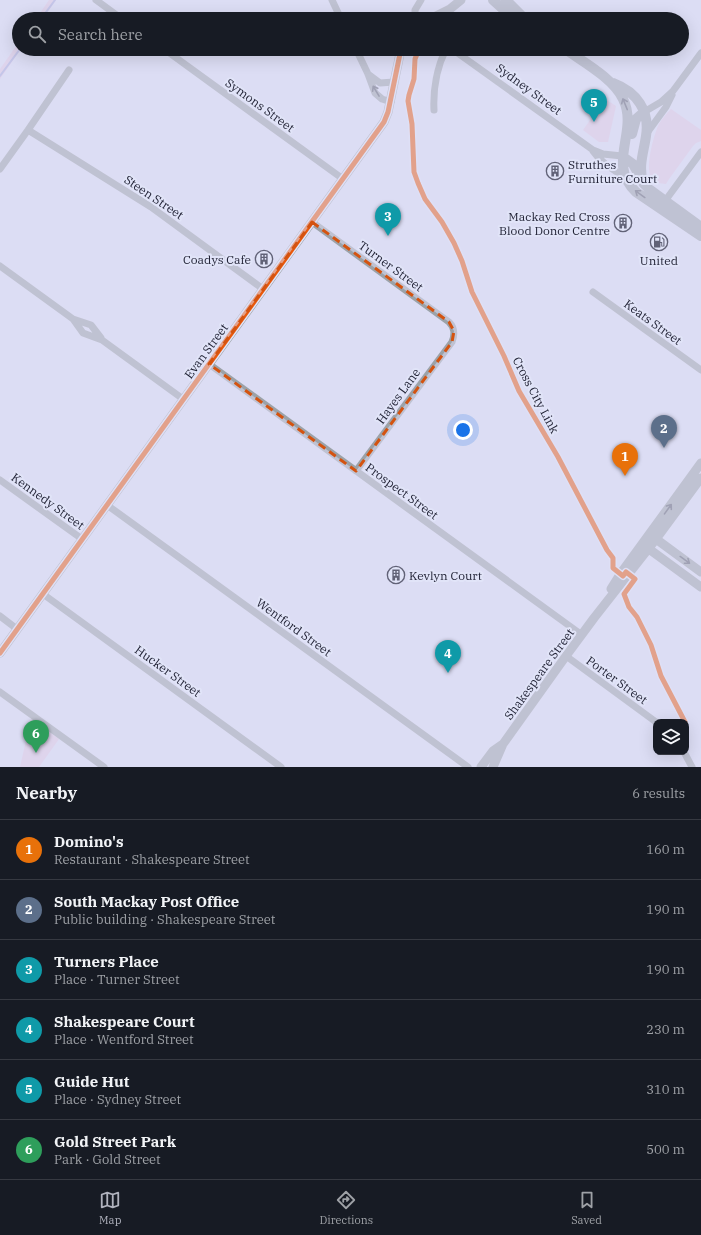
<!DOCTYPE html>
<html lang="en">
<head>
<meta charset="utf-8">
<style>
	:root { --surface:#171b24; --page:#20242c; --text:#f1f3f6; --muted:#9ea1a6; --line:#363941; --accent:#b0b2bd }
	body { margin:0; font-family:"IBM Plex Serif",serif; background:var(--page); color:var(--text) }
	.controls { position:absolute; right:12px; bottom:12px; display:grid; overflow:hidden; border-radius:8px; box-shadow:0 4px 16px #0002 }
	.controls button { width:36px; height:36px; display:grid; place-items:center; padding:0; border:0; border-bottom:1px solid var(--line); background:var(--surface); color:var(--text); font:20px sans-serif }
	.you { position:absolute; left:463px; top:430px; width:14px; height:14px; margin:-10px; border:3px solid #fff; border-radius:50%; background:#1a73e8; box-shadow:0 0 0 6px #1a73e833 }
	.badge { display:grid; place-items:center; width:26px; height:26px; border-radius:50%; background:var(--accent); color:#fff; font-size:13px; font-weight:700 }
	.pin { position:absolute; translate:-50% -33px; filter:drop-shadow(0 1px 2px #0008) }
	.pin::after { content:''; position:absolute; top:21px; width:14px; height:12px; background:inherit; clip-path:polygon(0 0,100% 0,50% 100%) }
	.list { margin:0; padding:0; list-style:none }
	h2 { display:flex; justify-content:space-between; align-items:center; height:52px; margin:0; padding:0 16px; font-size:17px }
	h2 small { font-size:13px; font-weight:400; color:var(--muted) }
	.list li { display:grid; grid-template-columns:26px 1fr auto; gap:12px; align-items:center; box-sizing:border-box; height:60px; padding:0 16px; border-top:1px solid var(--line) }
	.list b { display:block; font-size:15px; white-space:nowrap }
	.list p { margin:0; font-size:13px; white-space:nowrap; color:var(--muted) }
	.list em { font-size:13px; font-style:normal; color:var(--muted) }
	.icon { flex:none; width:22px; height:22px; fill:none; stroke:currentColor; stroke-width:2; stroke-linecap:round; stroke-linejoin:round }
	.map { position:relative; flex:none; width:701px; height:767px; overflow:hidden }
	.search { position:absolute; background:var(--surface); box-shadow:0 4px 16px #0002; left:12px; right:12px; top:12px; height:44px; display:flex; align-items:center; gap:10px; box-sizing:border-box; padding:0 14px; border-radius:22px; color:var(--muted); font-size:15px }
	.sheet { height:412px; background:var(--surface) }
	nav { display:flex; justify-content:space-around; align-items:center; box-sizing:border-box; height:56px; border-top:1px solid var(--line); background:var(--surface); font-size:11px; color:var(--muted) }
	nav a { display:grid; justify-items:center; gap:2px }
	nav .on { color:var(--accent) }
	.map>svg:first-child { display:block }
	.green { fill:#e0c9e2 }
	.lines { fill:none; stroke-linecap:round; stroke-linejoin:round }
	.stream { stroke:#a7aadc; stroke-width:2 }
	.minor { stroke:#9ca2a8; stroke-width:7 }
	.tertiary { stroke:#9ca2a8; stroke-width:9 }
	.secondary { stroke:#9ca2aa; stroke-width:10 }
	.cycleway-casing { stroke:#e1e4f8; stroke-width:8 }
	.cycleway { stroke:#e8590c; stroke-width:5 }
	.oneway { stroke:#575a68 }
	.oneway2 { stroke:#575a69 }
	.marked { fill:none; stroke:#d45310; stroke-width:3; stroke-dasharray:8 5; stroke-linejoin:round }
	.labels { text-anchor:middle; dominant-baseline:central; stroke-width:4; stroke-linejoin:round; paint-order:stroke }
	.street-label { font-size:12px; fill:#1f2033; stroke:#e1e4f8 }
	.poi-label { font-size:12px; fill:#1f2033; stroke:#e1e4f8; text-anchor:start }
</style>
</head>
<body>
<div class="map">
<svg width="701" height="767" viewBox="0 0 701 767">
	<rect width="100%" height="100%" fill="#dcddf4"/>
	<!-- green -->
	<path class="green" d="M49 0H56L43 19H36Z
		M19 42V49H21L0 79V69Z
		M605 99 616 106 608 142H599L583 130Z
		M671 109 701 130V141L696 143 693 146 669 179 666 184C661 183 656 184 652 179 644 170 654 134 659 124 662 119 667 113 671 109Z
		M31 719 59 739 39 767H20Z"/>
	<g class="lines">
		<!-- stream -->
		<path class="stream" d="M41 19 55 0
			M0 76 20 49"/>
		<!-- minor -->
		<path class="minor" d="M96 0 122 19
			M332 0 341 19
			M415 19V10L421 0
			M164 49 343 179
			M356 49 368 74 375 93 382 99 391 102
			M452 49 593 150 603 154 622 156
			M368 74 380 83 394 82
			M434 110C433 90 437 67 446 49
			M644 112 661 102 673 91 701 53
			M28 130 151 207 263 289
			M647 133 666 107 672 95
			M593 151C601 163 614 170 626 178
			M0 169 28 130 69 70
			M665 201 701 152
			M312 222 449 322C455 328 455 334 452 342L356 471
			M0 266 73 319 83 333 102 340 183 399
			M593 292 701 370
			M73 319 91 325 101 338
			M209 364 582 635
			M0 480 82 539
			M107 505 468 767
			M43 594 281 767
			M0 616 17 629
			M566 656 656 722
			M0 692 104 767
			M684 752 692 767"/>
		<!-- tertiary -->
		<path class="tertiary" d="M434 17 450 9 461 0
			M650 540 656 539 701 572
			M646 544 649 549 701 587
			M611 589 621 573 701 463
			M0 653 384 122 388 112 401 49
			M481 767 493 751 503 744
			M493 767 503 744 566 656 594 618 656 539 701 478"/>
		<!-- secondary -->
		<path class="secondary" d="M493 0 503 9 522 19
			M506 0 523 17
			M565 49C583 62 613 78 623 99 639 131 606 164 636 192L701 236
			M613 83C637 92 650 111 646 136 644 151 638 166 643 181
			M632 134 636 119 644 112
			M622 156 633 164 644 184 649 189 701 227"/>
		<defs>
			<path id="cycleway" d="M419 49 415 59 414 79 409 95 408 101 412 124 414 172 418 183 425 199 442 222 454 243 462 261 472 292 504 356 519 391 558 457 607 550 613 558V568L623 576 626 572 635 579 624 594 629 607 637 617 651 645 661 676 685 722
				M0 653 384 122 388 112 401 49"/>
		</defs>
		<!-- cycleway casing -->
		<use href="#cycleway" class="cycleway-casing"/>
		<!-- cycleway -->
		<use href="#cycleway" class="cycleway"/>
	</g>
	<!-- one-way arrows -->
	<defs><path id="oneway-shaft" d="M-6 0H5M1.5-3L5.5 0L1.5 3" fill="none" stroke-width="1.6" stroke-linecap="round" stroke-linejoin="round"/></defs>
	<g class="oneway">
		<use href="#oneway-shaft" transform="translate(376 91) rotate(-121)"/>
		<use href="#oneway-shaft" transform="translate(668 509) rotate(-54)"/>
		<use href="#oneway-shaft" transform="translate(685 560) rotate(36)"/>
	</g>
	<g class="oneway2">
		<use href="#oneway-shaft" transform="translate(625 104) rotate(-112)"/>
		<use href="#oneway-shaft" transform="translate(640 194) rotate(-144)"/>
	</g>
	<!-- marked area -->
	<path d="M0 0H701V767H0ZM312 222 449 322 454 331 452 342 356 471 209 364Z" fill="#dcddf4" fill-opacity=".55" fill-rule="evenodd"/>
	<path class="marked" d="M312 222 449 322 454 331 452 342 356 471 209 364Z"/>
	<!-- icons -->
	<defs>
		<symbol id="building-ring" viewBox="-11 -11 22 22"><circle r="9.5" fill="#e1e4f8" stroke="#616277" stroke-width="1.5"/><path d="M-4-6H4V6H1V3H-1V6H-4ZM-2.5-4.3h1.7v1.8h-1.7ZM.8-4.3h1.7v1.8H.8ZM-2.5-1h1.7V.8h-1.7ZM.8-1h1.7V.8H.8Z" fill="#616277"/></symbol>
		<symbol id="fuel-ring" viewBox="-11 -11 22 22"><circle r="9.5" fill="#e1e4f8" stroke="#616277" stroke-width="1.5"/><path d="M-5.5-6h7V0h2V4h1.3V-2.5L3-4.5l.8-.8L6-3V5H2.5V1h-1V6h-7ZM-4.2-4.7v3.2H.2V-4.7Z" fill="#616277"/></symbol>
	</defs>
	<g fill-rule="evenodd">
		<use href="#building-ring" x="545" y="161" width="20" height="20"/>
		<use href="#building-ring" x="613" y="213" width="20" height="20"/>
		<use href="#fuel-ring" x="649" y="232" width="20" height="20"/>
		<use href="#building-ring" x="254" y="249" width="20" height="20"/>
		<use href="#building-ring" x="386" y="565" width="20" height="20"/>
	</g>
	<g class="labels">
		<!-- street labels -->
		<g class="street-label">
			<text transform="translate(529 89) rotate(36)">Sydney Street</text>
			<text transform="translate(260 105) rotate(36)">Symons Street</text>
			<text transform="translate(154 197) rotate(34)">Steen Street</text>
			<text transform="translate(391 266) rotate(36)">Turner Street</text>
			<text transform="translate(653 322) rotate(36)">Keats Street</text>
			<text transform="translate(206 351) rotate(-54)">Evan Street</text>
			<text transform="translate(536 395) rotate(62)">Cross City Link</text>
			<text transform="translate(398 396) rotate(-54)">Hayes Lane</text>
			<text transform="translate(402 491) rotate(36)">Prospect Street</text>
			<text transform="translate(48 501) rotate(36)">Kennedy Street</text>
			<text transform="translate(294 627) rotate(36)">Wentford Street</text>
			<text transform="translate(168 671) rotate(36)">Hucker Street</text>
			<text transform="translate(539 674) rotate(-54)">Shakespeare Street</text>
			<text transform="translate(617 680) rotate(36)">Porter Street</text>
		</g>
		<!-- poi labels -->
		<g class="poi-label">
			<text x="568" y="164">Struthes<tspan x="568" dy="14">Furniture Court</tspan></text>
			<text x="610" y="216" text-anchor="end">Mackay Red Cross<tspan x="610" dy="14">Blood Donor Centre</tspan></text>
			<text x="251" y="259" text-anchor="end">Coadys Cafe</text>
			<text x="659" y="260" text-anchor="middle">United</text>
			<text x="409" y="575">Kevlyn Court</text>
		</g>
	</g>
</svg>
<div class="controls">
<button><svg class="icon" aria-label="layers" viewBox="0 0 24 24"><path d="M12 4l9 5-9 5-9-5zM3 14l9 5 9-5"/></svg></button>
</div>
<div class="you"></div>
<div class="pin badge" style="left:625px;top:476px;background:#e8710a">1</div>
<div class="pin badge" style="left:664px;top:448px;background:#5c6f8a">2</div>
<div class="pin badge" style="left:388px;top:236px;background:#0f9aa8">3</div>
<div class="pin badge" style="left:448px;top:673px;background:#0f9aa8">4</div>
<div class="pin badge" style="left:594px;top:122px;background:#0f9aa8">5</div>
<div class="pin badge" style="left:36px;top:753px;background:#2e9e5b">6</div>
<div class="search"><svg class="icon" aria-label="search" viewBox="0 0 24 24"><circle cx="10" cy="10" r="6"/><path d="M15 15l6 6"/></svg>Search here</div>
</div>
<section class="sheet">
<h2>Nearby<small>6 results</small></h2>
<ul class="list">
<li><span class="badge" style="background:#e8710a">1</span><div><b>Domino's</b><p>Restaurant · Shakespeare Street</p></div><em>160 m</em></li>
<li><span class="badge" style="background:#5c6f8a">2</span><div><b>South Mackay Post Office</b><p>Public building · Shakespeare Street</p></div><em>190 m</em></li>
<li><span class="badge" style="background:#0f9aa8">3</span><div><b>Turners Place</b><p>Place · Turner Street</p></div><em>190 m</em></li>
<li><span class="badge" style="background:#0f9aa8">4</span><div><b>Shakespeare Court</b><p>Place · Wentford Street</p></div><em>230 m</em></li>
<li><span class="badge" style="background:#0f9aa8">5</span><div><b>Guide Hut</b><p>Place · Sydney Street</p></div><em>310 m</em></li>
<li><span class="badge" style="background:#2e9e5b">6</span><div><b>Gold Street Park</b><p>Park · Gold Street</p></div><em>500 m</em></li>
</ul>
</section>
<nav>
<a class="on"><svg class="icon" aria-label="map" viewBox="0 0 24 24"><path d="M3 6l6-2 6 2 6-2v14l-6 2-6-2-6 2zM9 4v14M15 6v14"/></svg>Map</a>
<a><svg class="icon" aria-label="directions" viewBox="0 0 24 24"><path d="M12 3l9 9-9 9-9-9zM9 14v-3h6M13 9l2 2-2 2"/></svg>Directions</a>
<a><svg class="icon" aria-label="saved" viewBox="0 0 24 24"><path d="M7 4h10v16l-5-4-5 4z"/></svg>Saved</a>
</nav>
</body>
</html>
